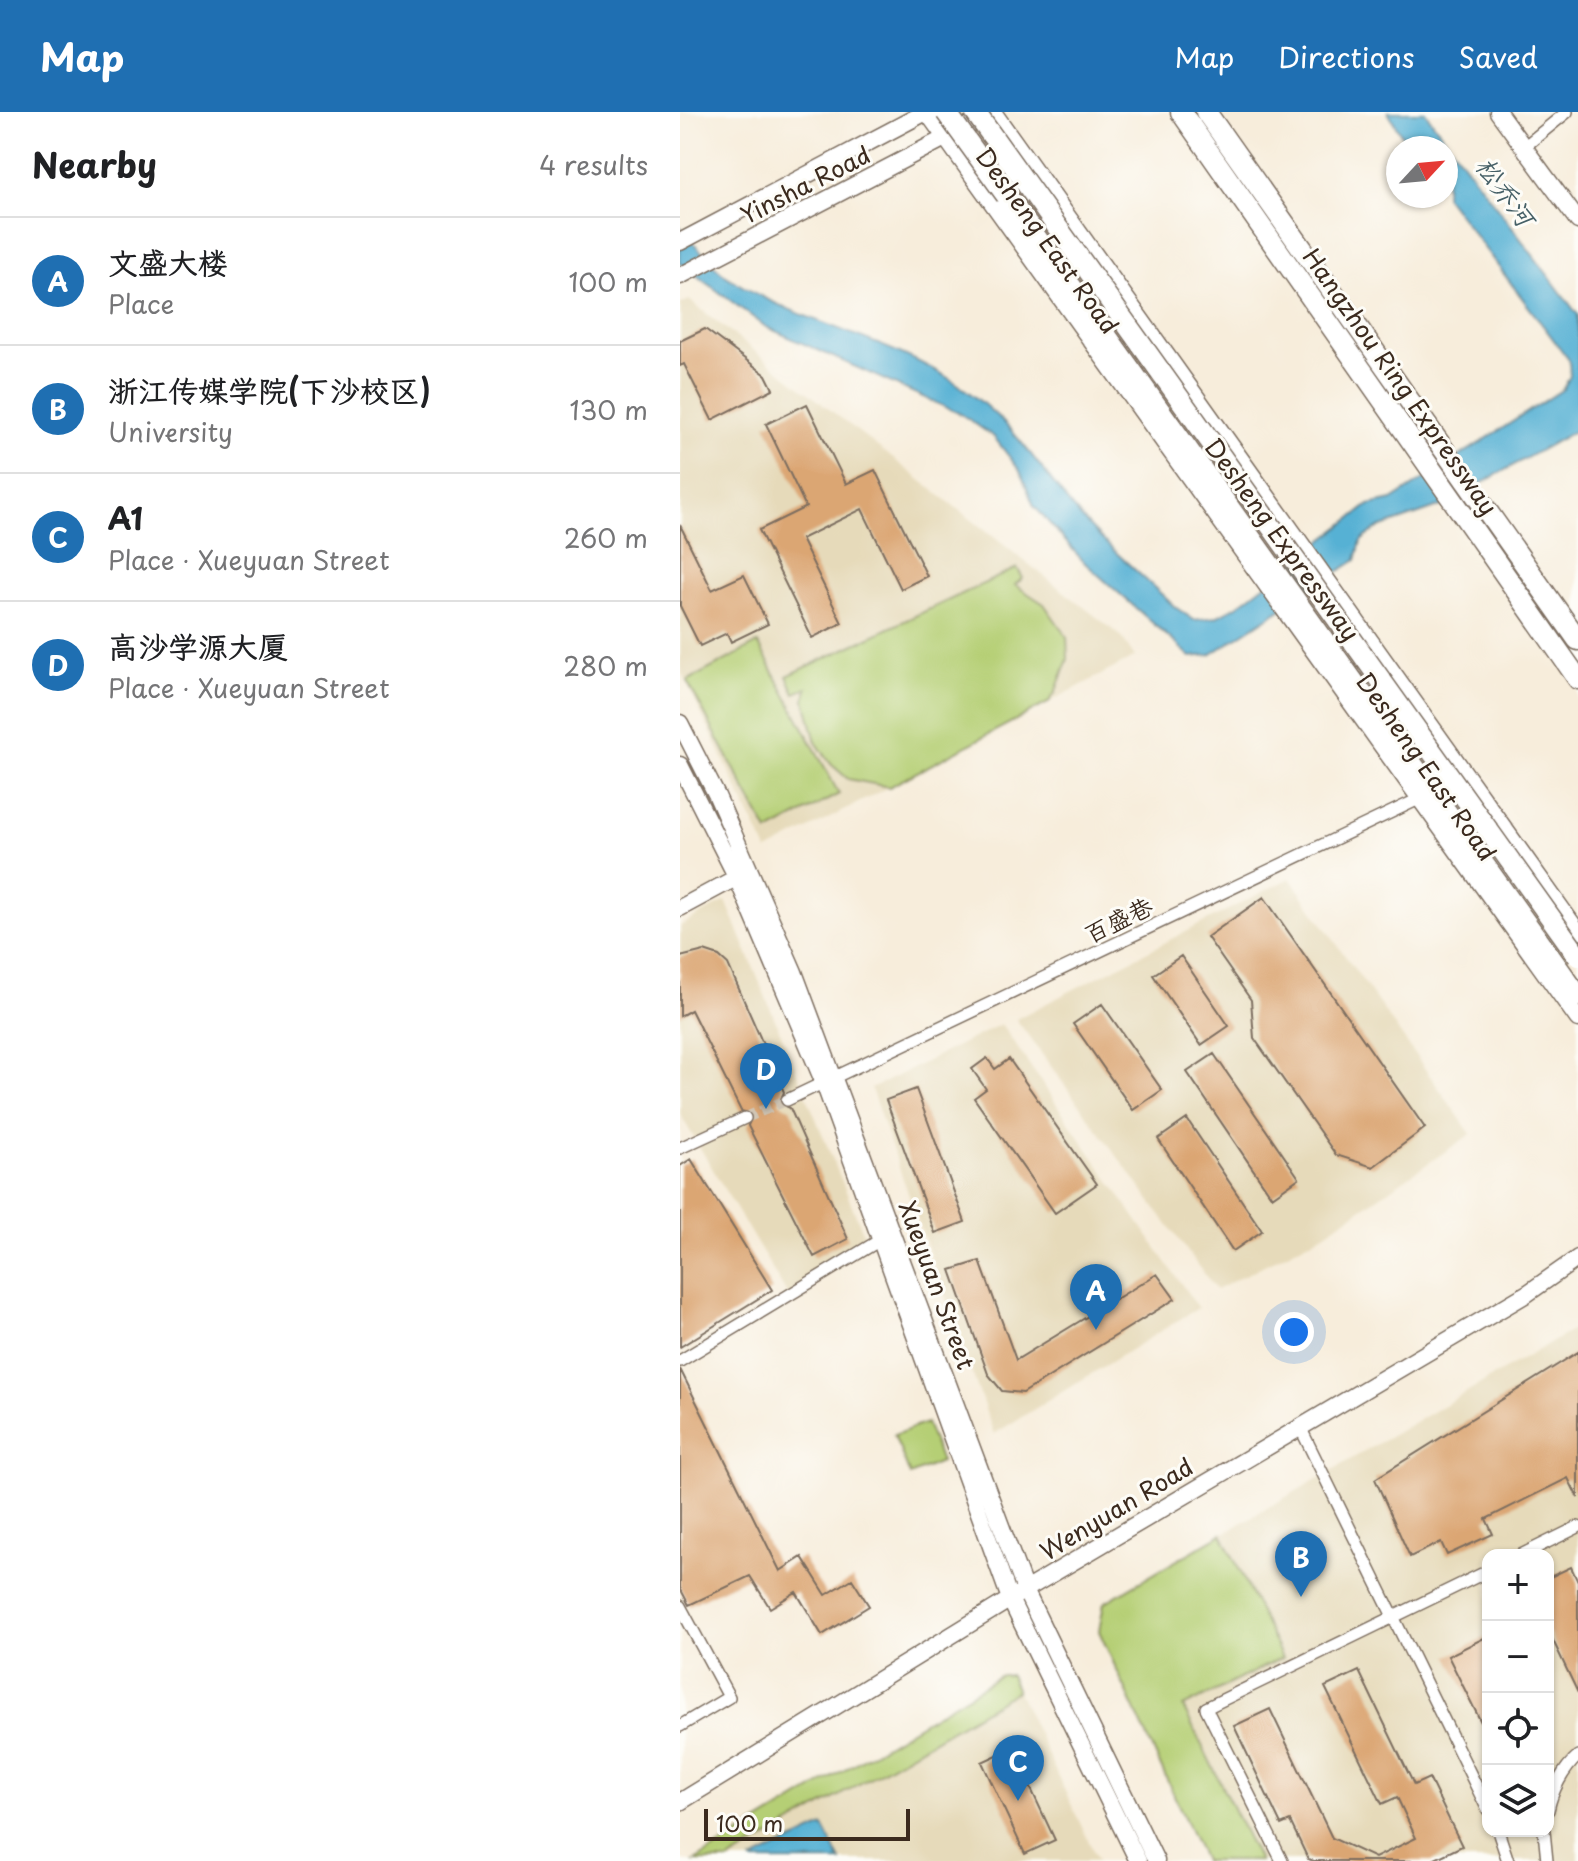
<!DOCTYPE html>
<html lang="en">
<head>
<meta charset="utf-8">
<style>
	:root { --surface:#fff; --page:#f6f6f6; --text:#202124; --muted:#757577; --line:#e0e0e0; --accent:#1f6fb2 }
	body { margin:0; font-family:"Playpen Sans","LXGW WenKai TC",sans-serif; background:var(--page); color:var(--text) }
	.controls { position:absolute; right:24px; bottom:24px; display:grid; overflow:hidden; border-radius:16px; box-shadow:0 2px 6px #0004 }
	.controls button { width:72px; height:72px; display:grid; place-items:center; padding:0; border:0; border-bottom:2px solid var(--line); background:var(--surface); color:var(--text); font:40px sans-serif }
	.compass { position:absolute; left:706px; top:24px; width:72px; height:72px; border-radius:50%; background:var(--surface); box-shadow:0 2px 6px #0004; rotate:64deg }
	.scale { position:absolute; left:24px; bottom:20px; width:206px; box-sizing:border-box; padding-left:8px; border:4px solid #3b2a1e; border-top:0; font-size:22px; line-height:28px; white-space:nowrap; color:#3b2a1e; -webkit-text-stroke:6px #fdfcf7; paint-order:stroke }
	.you { position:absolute; left:614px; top:1220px; width:28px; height:28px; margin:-20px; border:6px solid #fff; border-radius:50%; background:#1a73e8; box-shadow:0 0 0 12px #1a73e833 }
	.badge { display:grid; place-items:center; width:52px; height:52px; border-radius:50%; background:var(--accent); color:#fff; font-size:26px; font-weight:700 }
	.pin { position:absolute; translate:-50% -66px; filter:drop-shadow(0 2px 4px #0008) }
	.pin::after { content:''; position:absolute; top:42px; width:28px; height:24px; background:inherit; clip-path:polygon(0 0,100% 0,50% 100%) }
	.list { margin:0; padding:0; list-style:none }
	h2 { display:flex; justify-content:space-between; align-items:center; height:104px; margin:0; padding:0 32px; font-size:34px }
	h2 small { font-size:26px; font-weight:400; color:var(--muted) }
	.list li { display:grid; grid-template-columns:52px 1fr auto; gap:24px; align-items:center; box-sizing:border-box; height:128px; padding:0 32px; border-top:2px solid var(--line) }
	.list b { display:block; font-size:30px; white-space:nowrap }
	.list p { margin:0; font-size:26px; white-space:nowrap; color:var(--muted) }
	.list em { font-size:26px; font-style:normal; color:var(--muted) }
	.icon { flex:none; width:44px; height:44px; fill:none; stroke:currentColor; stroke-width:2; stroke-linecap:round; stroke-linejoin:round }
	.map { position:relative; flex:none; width:898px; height:1749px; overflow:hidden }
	header { display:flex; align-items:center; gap:48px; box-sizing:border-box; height:112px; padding:0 40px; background:var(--accent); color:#fff }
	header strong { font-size:38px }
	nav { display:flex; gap:44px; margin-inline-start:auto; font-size:28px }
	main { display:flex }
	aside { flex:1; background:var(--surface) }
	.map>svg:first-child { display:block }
	.built { fill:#e6daba; fill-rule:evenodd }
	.green { fill:#b5cf75; stroke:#787c4a; stroke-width:2 }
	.water { fill:#57b1d4; stroke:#496e79; stroke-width:2 }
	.building { fill:#dba673 }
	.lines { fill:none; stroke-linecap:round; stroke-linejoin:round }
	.street-tunnel { stroke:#d1c6b5; stroke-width:11; stroke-dasharray:11 5.5; stroke-linecap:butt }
	.street-casing { stroke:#7d6e60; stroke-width:14 }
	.secondary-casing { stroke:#7d6e60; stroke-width:19 }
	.primary-casing { stroke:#7d6e60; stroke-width:19 }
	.highway-casing { stroke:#7d6e60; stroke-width:23 }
	.street { stroke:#fff; stroke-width:11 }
	.secondary { stroke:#fff; stroke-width:16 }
	.primary { stroke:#fff; stroke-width:16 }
	.highway { stroke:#fff; stroke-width:20 }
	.highway-bridge-casing { stroke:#7d6e60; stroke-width:23; stroke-linecap:butt }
	.highway-bridge { stroke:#fff; stroke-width:20 }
	.labels { text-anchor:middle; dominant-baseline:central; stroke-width:6; stroke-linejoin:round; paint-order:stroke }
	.street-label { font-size:24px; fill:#3b2a1e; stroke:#fdfcf7 }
	.water-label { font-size:26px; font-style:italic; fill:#466067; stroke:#fdfcf7 }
</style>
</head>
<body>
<header>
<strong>Map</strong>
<nav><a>Map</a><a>Directions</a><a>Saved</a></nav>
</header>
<main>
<aside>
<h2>Nearby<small>4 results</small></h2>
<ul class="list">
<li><span class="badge">A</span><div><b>文盛大楼</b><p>Place</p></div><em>100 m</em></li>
<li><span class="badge">B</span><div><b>浙江传媒学院(下沙校区)</b><p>University</p></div><em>130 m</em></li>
<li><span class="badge">C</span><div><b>A1</b><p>Place · Xueyuan Street</p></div><em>260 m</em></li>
<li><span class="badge">D</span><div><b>高沙学源大厦</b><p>Place · Xueyuan Street</p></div><em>280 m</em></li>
</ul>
</aside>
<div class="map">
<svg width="898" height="1749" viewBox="0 0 898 1749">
	<rect width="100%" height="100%" fill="#fdfcf7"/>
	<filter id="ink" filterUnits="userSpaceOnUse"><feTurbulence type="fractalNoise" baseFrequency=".0125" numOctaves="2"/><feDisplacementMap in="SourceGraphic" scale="16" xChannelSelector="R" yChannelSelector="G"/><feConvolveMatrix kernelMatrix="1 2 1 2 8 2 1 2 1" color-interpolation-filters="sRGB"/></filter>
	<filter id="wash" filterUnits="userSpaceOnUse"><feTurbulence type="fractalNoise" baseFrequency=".006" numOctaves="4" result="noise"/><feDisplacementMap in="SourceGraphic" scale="32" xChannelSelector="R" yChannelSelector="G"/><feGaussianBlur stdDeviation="1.8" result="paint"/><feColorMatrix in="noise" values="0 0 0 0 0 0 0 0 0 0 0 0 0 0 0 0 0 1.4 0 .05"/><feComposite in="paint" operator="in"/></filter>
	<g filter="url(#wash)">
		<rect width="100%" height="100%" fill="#f7eddb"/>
		<!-- built -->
		<path class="built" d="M9 188 441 524 455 545 87 739 0 557V193Z
			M610 766 791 1022 644 1122 536 1178 336 907Z
			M46 789 189 1135 108 1184 0 1002V814Z
			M321 912 518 1196 314 1322 191 977Z
			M898 1215V1749H524L419 1519 424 1491ZM808 1443H868V1719H808Z
			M321 1563H330L418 1749H15Z"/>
		<!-- green -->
		<path class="green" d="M337 456 343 466 335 473 364 492 387 525 388 547 375 581 368 591 209 675 168 667 151 652 136 630 125 588 127 576 115 581 107 564Z
			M78 531 159 682 88 720 7 569Z
			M246 1311 261 1350 230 1363 214 1323Z
			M542 1422 602 1546 503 1595 579 1749H524L419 1519 424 1491Z
			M321 1563H330L337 1579 48 1749H15Z"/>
		<!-- water -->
		<path class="water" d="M708 0H745L898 203V317L759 395 696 417 681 429 676 448 530 543 511 545 405 451 354 394 340 359 314 325 281 302 86 215 0 151V115C16 132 32 155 51 167 120 212 207 225 276 271 333 310 350 343 391 394 421 430 461 462 495 495L514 508 536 505 557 494 689 393 712 388 883 277 890 264 889 248 765 84 766 36H729Z
			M143 1714 161 1749H71Z"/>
		<g id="blocks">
			<!-- building -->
			<path class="building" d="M25 217 86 263 93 277 32 308 4 252 0 254V229Z
				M127 292 166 372 195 358 247 464 221 477 182 397 121 427 162 511 132 526 79 418 126 395 86 312Z
				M0 413 32 478 64 463 88 512 51 530 47 521 20 534 0 494Z
				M584 785 745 1016 693 1055 656 1043 574 926 571 888 527 825Z
				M24 839 39 844 48 852 104 980 99 991 110 996 168 1127 134 1145 68 1014 72 1002 61 999 11 898 0 904V845Z
				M501 844 549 914 521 933 473 863Z
				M422 892 482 978 453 998 393 912Z
				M534 942 619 1066 592 1085 507 960Z
				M307 946 315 957 329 947 417 1072 375 1101 294 986 306 977 292 957Z
				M236 977 285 1110 255 1121 206 988Z
				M507 1007 582 1119 553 1139 478 1027Z
				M11 1047 92 1178 0 1235V1054Z
				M300 1149 336 1248 477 1162 495 1187 343 1281 322 1279 308 1262 271 1158Z
				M898 1240V1386L888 1366 806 1407 813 1422 767 1443 761 1430 730 1445 695 1367Z
				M0 1257 100 1459 122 1445 146 1483 172 1467 189 1494 142 1523 116 1480 90 1496 70 1464 9 1493 0 1476Z
				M891 1455 898 1470V1581L868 1518V1466Z
				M808 1524V1624L768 1544Z
				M679 1559 734 1673 749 1666 782 1734 751 1749H634L628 1747 610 1709 601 1713 554 1614 590 1597 652 1726 695 1746 736 1726 717 1685 702 1692 645 1575Z
				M332 1636 375 1728 345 1742 302 1650Z"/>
		</g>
	</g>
	<g filter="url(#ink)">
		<use href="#blocks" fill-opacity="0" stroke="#7d6e60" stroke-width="2"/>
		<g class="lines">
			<!-- street-tunnel -->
			<path class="street-tunnel" d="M65 1006 107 988"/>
			<defs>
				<path id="street" d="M844 35 887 0
					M107 988 741 686
					M0 1036 65 1006
					M0 1249 205 1125
					M620 1315 808 1698
					M841 1443 898 1415
					M0 1494 49 1585 0 1614
					M868 1698C872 1679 883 1657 898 1644
					M818 1719 828 1749
					M864 1719 867 1749
					M602 1749 526 1596 808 1459"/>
				<path id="secondary" d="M818 0 898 109
					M0 130 246 0
					M0 164 311 2
					M0 611 37 684 114 860 345 1478 476 1749
					M0 653 57 766 144 971 330 1487 458 1749
					M0 796 65 761
					M0 1690 345 1478 848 1181 898 1146"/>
				<path id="primary" d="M247 0 898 907
					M313 0 898 820"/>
				<path id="highway" d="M501 0 898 567
					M526 0 898 528
					M326 83 898 884"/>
			</defs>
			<!-- street casing -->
			<use href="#street" class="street-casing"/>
			<!-- secondary casing -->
			<use href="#secondary" class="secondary-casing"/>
			<!-- primary casing -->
			<use href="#primary" class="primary-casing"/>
			<!-- highway casing -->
			<use href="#highway" class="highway-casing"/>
			<!-- street -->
			<use href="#street" class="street"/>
			<!-- secondary -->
			<use href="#secondary" class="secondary"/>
			<!-- primary -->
			<use href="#primary" class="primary"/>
			<!-- highway -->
			<use href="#highway" class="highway"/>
			<defs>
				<path id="highway-bridge" d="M266 0 326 83
					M295 0 898 844"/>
			</defs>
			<!-- highway-bridge casing -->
			<use href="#highway-bridge" class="highway-bridge-casing"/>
			<!-- highway-bridge -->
			<use href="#highway-bridge" class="highway-bridge"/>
		</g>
	</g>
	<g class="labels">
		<!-- street labels -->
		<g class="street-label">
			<text transform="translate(125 72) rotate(-27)">Yinsha Road</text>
			<text transform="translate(368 128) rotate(54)">Desheng East Road</text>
			<text transform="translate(721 269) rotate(55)">Hangzhou Ring Expressway</text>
			<text transform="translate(603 427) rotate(54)">Desheng Expressway</text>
			<text transform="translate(747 654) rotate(55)">Desheng East Road</text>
			<text transform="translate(438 807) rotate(-26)">百盛巷</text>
			<text transform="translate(258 1173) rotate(70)">Xueyuan Street</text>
			<text transform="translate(436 1396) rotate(-31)">Wenyuan Road</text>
		</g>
		<!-- water labels -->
		<g class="water-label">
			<text transform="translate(826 79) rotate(54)">松乔河</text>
		</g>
	</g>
</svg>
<div class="controls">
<button>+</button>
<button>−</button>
<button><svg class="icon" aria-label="locate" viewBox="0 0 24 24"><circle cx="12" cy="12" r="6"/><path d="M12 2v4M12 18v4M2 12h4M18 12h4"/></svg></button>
<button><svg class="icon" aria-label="layers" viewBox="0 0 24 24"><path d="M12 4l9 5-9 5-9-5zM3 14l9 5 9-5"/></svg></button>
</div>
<svg class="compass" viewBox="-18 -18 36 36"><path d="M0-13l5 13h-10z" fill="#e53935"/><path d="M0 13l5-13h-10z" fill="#757577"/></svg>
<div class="scale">100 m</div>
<div class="you"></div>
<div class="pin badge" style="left:416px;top:1218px">A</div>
<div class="pin badge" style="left:621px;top:1485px">B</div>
<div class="pin badge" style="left:338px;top:1689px">C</div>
<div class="pin badge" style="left:86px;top:997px">D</div>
</div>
</main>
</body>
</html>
